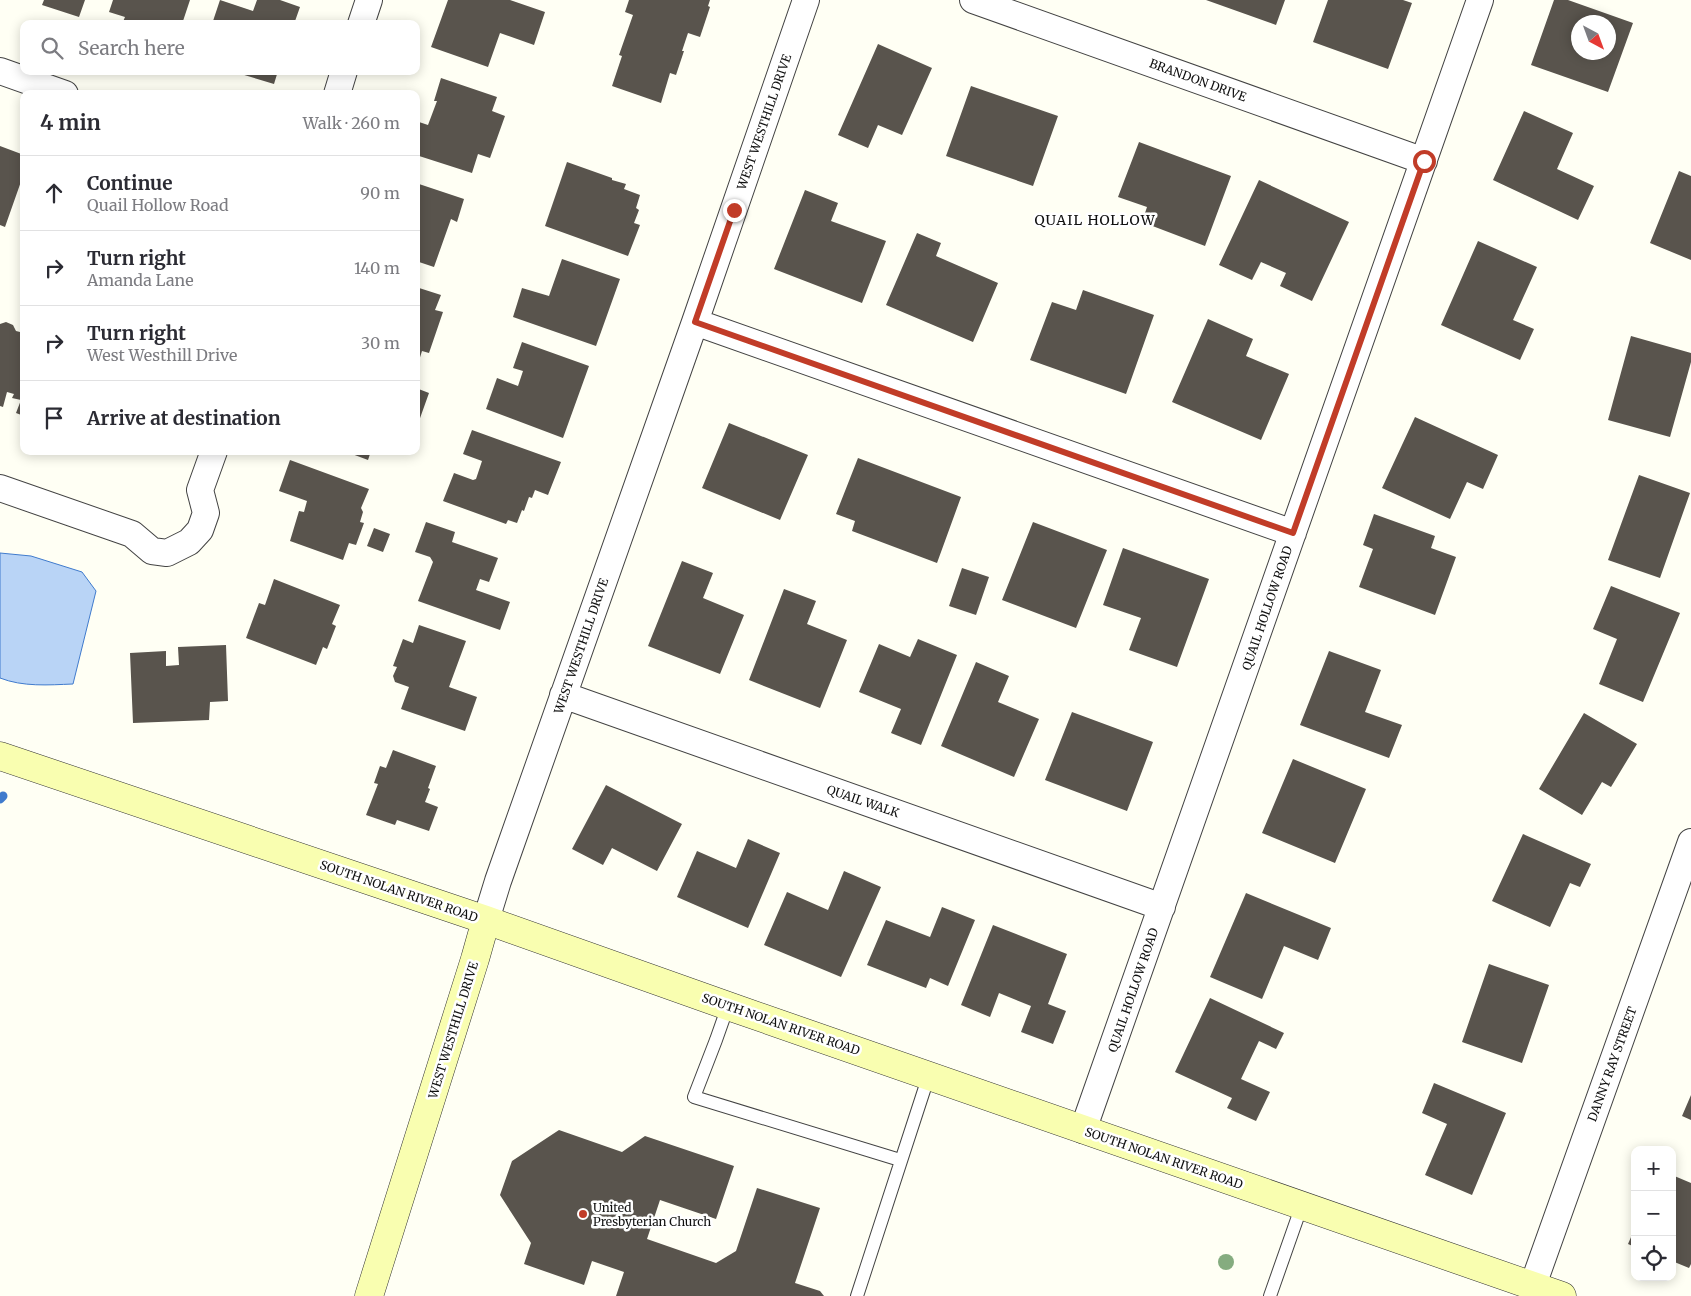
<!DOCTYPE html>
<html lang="en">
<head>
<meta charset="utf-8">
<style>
	:root { --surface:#fff; --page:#f7f7f7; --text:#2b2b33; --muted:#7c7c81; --line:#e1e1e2 }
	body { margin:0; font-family:Merriweather,serif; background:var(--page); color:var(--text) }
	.controls { position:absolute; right:15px; bottom:15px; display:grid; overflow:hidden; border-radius:10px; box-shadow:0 2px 12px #0003 }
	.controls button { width:45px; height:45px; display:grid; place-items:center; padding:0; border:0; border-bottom:1px solid var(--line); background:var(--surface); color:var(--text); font:25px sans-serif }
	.compass { position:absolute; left:1571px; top:15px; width:45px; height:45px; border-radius:50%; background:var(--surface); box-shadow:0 2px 12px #0003; rotate:139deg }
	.stop { position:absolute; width:15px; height:15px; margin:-11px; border:4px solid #c13c28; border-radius:50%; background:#fff }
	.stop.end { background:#c13c28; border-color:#fff; box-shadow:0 1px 5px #0008 }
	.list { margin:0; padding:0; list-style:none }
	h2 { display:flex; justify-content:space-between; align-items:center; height:65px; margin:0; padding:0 20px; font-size:21px }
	h2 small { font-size:16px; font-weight:400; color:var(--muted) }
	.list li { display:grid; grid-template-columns:32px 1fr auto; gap:15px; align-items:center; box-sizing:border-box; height:75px; padding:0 20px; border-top:1px solid var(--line) }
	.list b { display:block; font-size:19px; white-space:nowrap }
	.list p { margin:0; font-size:16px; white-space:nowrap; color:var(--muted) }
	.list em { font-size:16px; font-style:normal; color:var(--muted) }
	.icon { flex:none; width:28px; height:28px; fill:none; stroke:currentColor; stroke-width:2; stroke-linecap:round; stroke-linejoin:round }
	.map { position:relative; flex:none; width:1691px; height:1296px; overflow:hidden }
	.search { position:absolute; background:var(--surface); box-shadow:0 2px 12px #0003; left:20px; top:20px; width:400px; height:55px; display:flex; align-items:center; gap:12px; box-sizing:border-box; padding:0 18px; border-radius:10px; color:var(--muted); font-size:19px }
	.panel { position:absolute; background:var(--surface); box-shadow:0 2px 12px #0003; left:20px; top:90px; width:400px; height:365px; border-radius:10px }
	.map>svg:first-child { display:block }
	.water { fill:#b9d4f6; stroke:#407bcd }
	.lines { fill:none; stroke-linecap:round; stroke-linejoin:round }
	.stream { stroke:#407bcd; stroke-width:9 }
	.building { fill:#59544d; fill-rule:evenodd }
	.lane-casing { stroke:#434343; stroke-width:14 }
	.street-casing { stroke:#434343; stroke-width:28 }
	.secondary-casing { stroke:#323232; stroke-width:29 }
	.lane { stroke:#fff; stroke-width:12 }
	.street { stroke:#fff; stroke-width:26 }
	.secondary { stroke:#f9feb0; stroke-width:28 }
	.tree { fill:#85ac7f }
	.route { stroke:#c13c28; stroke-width:6 }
	.poi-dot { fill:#c13c28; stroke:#fff; stroke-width:2 }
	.labels { text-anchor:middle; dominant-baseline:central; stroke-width:5; stroke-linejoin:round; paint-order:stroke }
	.street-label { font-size:12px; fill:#101010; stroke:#fff }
	.poi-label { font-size:12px; fill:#101010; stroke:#fff; text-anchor:start }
	.neighbourhood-label { font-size:14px; letter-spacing:1px; fill:#101010; stroke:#fff }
</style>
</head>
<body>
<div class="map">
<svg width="1691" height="1296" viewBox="0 0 1691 1296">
	<rect width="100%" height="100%" fill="#fffff4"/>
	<!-- water -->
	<path class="water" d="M0 553 31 556 82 572 96 591 73 684C48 685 23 687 0 678Z"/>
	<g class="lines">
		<!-- stream -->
		<path class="stream" d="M0 799 3 796"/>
	</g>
	<!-- building -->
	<path class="building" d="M44 0H85L79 17 42 5Z
		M113 0H190L182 24H144L138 21 137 24H122L125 17 109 12Z
		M220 0 253 11 257 0H280L300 7 294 24H212Z
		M448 0H510L545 12 534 45 500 33 488 67 431 47Z
		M629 0H710L708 6 710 7 700 37 688 33 682 51H684L676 75 670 73 661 103 612 86 622 56 619 55 633 15 625 12Z
		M1206 0H1285L1276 25Z
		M1328 0H1403L1412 3 1388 69 1313 42Z
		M1554 0H1568L1633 23 1608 92 1531 65ZM1578 22H1608V52H1578Z
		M878 44 932 68 902 135 878 125 868 148 838 135Z
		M242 71H278L274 84 241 74Z
		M441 78 497 97 492 111 505 116 490 158 478 154 472 173 416 155V121L428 125 437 101H434Z
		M971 86 1058 116 1033 186 946 156Z
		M1524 111 1573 133 1557 169 1594 186 1578 220 1493 180Z
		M1139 142 1231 176 1205 246 1142 222 1147 207 1118 197Z
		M0 146 24 155V173L5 227 0 225Z
		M567 162 612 178V180L626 184 624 189 640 195 636 208 639 210 634 223 640 225 628 256 545 226Z
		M1679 171 1691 176V260L1650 243Z
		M1259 180 1349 222 1312 301 1280 286 1286 273 1261 262 1252 280 1219 265Z
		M416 183 464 199 457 222 451 219 434 267 416 261Z
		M805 190 838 203 831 221 886 241 862 303 774 269Z
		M917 233 941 243 936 256 998 283 973 342 886 305Z
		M1478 241 1537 267 1513 320 1534 329 1520 360 1441 325Z
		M562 259 620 279 596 346 513 317 522 288 549 296Z
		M416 287 441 295 435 310 443 312 429 353 422 351 417 367Z
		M1083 290 1154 315 1126 394 1030 360 1052 302 1076 310Z
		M1208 319 1253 339 1246 356 1289 374 1261 440 1172 402Z
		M6 322 13 325 16 331 24 333V416L16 413 21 400 12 398 14 394 7 392 3 407 0 406V324Z
		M1631 336 1691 353V362L1670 437 1608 420Z
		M522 342 589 366 563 438 486 409 497 378 518 386 523 371 513 368Z
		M416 388 429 393 419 421 416 420Z
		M1415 417 1498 455 1483 489 1467 482 1450 519 1382 488Z
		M729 423 808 455 780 520 702 488Z
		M472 430 561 462 548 495 535 490 532 498 529 497 524 511 522 510 517 523 508 520 506 524 443 501 454 473 473 480 476 479 482 461 463 454Z
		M344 451H371L368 460Z
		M858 458 961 497 937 563 852 531 855 521 836 514Z
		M290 460 369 489 361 508 363 512 360 522 364 523 356 545 349 543 343 560 290 541 299 511 304 512 307 501 279 491Z
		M1639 475 1690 493 1660 578 1608 560Z
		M1374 514 1435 536 1431 548 1456 557 1435 615 1359 587 1373 549 1363 545Z
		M426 522 455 532 452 542 498 558 489 582 480 579 476 590 510 602 500 630 418 601 433 562 430 557 415 552Z
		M1033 522 1107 550 1076 628 1002 600Z
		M374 528 390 534 383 552 367 546Z
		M1123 548 1209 579 1177 667 1129 650 1141 618 1103 605Z
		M682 561 713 573 703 598 744 615 720 674 648 646Z
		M962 568 989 577 976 615 949 606Z
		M274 579 340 605 332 624 336 626 327 649 323 647 316 665 246 638 259 603 265 605Z
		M1611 586 1680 613 1643 702 1599 684 1617 639 1593 629Z
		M784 589 816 601 807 624 847 640 820 708 749 680Z
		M419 625 466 641 449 687 477 697 465 731 401 709 409 687 395 682 393 676 397 667 393 666 403 639 413 643Z
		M918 639 957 655 921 745 891 733 901 709 859 692 879 644 910 657Z
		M226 645 228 701 210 702 209 720 133 723 130 653 166 651V666L179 665 178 647Z
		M1329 651 1381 670 1365 712 1402 725 1389 758 1300 725Z
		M976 662 1009 676 998 702 1039 719 1014 777 941 746Z
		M1072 712 1153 742 1127 811 1045 780Z
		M1584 713 1637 744 1611 787 1602 782 1582 815 1539 789Z
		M393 750 436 766 428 788 430 789 425 802 438 807 429 831 397 820 395 825 366 815 378 784 374 783 380 766 386 768Z
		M1293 759 1366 789 1335 863 1262 833Z
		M606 785 682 824 657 871 612 848 603 865 572 849Z
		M1523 834 1591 864 1580 887 1570 883 1550 927 1492 901Z
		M748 839 780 853 748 928 677 897 697 851 736 868Z
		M844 871 881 887 841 977 764 945 787 892 828 910Z
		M1246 893 1331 928 1318 960 1284 946 1262 999 1210 977Z
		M942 907 975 920 948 986 930 978 926 988 867 965 886 920 930 937Z
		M993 925 1067 954 1048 1004 1066 1011 1053 1044 1021 1032 1031 1006 999 993 990 1017 961 1005Z
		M1489 964 1549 985 1522 1063 1462 1042Z
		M1210 998 1284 1033 1276 1049 1259 1041 1241 1079 1270 1092 1256 1121 1227 1108 1232 1098 1175 1072Z
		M1434 1083 1506 1113 1472 1195 1425 1175 1447 1124 1422 1113Z
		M1691 1095V1120L1682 1116Z
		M559 1130 622 1152 645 1136 734 1166 716 1219 660 1200 647 1239 716 1263 736 1251 757 1188 820 1208 795 1283 820 1291 824 1296H616L624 1272 592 1261 584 1285 524 1264 531 1243 500 1195 512 1161Z
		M1672 1175 1691 1183V1264L1689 1268 1672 1261Z
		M1635 1228V1247L1628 1244Z"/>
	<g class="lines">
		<defs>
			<path id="lane" d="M728 1006 716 1040 694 1097 900 1160
				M857 1296 929 1075
				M1270 1296 1302 1205"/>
			<path id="street" d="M973 0 1424 161
				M361 24 369 0
				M0 71 65 94
				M337 94 344 71
				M695 322 1293 533
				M0 488 132 534 152 551 167 553 189 542 200 530 206 513 200 490 214 451
				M563 695 1162 907
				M486 920 498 881 695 322 806 0
				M1083 1130 1480 0
				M1533 1285 1691 842"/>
			<path id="secondary" d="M0 756 486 920 728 1006 1562 1296
				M369 1296 475 959 486 920"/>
		</defs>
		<!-- lane casing -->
		<use href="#lane" class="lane-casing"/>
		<!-- street casing -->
		<use href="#street" class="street-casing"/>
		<!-- secondary casing -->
		<use href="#secondary" class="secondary-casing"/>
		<!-- lane -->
		<use href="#lane" class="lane"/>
		<!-- street -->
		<use href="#street" class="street"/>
		<!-- secondary -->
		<use href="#secondary" class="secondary"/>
	</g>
	<!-- trees -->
	<circle class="tree" cx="1226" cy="1262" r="8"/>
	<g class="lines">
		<!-- route -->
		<path class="route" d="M734 210 695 322 1293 533 1424 161"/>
	</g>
	<!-- markers -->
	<circle class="poi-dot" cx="583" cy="1214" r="5"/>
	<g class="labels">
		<!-- street labels -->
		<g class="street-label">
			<text transform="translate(1198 80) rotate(20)">BRANDON DRIVE</text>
			<text transform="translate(764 122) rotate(-71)">WEST WESTHILL DRIVE</text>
			<text transform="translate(1267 608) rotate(-71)">QUAIL HOLLOW ROAD</text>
			<text transform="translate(581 646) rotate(-71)">WEST WESTHILL DRIVE</text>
			<text transform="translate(863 801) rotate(19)">QUAIL WALK</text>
			<text transform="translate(399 891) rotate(19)">SOUTH NOLAN RIVER ROAD</text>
			<text transform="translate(1133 990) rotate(-71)">QUAIL HOLLOW ROAD</text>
			<text transform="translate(781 1024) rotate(19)">SOUTH NOLAN RIVER ROAD</text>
			<text transform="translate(453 1030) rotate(-73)">WEST WESTHILL DRIVE</text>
			<text transform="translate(1612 1064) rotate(-70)">DANNY RAY STREET</text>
			<text transform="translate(1164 1158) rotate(19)">SOUTH NOLAN RIVER ROAD</text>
		</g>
		<!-- poi labels -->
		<g class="poi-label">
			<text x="593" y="1207">United<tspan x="593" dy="14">Presbyterian Church</tspan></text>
		</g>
		<!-- neighbourhood labels -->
		<g class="neighbourhood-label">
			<text x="1095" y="220">QUAIL HOLLOW</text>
		</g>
	</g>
</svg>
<div class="controls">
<button>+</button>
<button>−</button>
<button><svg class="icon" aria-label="locate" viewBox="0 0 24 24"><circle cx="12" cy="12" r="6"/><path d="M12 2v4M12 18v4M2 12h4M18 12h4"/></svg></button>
</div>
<svg class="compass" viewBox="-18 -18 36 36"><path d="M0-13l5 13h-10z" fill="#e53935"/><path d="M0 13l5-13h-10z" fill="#7c7c81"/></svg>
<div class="stop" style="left:1424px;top:161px"></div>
<div class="stop end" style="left:734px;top:210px"></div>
<div class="search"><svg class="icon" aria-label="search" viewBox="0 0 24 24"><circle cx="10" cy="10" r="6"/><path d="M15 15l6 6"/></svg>Search here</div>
<section class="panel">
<h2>4 min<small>Walk · 260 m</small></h2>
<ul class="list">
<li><svg class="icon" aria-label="ahead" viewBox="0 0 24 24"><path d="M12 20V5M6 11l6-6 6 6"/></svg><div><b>Continue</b><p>Quail Hollow Road</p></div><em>90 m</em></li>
<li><svg class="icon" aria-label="right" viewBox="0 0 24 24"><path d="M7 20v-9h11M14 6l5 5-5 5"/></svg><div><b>Turn right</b><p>Amanda Lane</p></div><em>140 m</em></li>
<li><svg class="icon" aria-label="right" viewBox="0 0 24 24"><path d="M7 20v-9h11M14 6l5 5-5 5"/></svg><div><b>Turn right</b><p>West Westhill Drive</p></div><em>30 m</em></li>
<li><svg class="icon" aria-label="arrive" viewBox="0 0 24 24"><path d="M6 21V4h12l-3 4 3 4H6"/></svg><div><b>Arrive at destination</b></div></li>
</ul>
</section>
</div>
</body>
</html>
